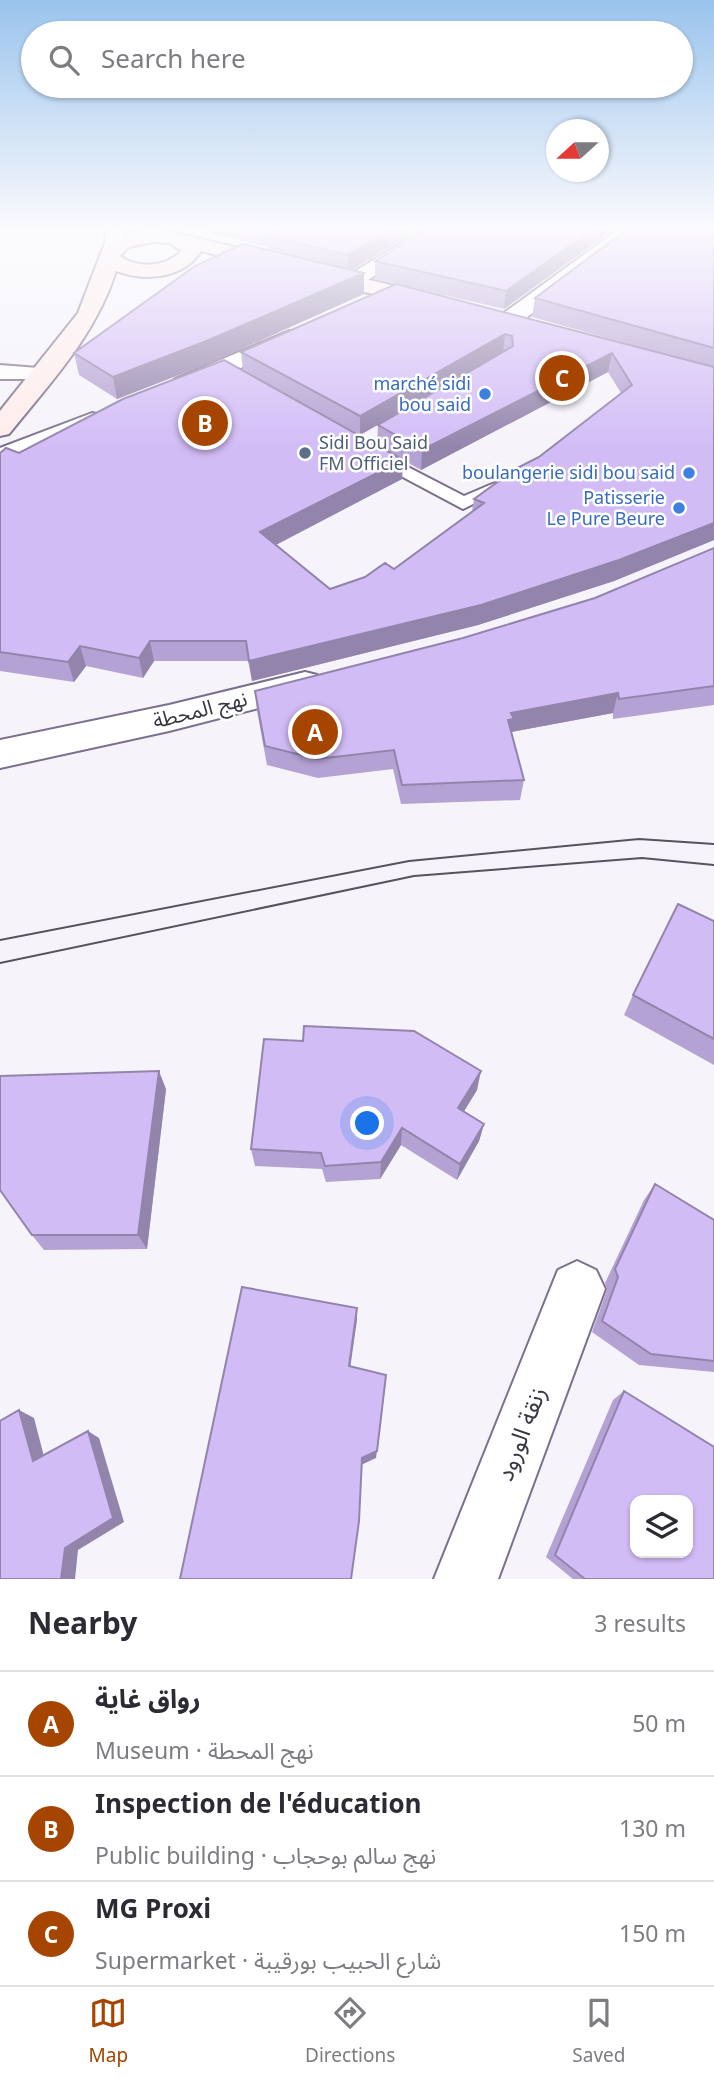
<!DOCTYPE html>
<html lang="en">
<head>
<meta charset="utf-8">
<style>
	:root { --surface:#fff; --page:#f2f2f3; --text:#2b2b33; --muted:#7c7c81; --line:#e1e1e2; --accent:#a64500 }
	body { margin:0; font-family:Georgia,"Noto Sans Arabic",serif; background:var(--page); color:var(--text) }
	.controls { position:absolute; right:21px; bottom:21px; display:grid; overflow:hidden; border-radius:14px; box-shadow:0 2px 5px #0004 }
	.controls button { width:63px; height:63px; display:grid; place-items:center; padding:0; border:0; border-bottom:2px solid var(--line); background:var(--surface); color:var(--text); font:35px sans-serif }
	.compass { position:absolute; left:546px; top:119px; width:63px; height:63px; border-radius:50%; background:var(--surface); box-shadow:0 2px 5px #0004; rotate:249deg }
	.you { position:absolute; left:368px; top:1124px; width:24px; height:24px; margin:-18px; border:5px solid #fff; border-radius:50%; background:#1a73e8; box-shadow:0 0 0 10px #1a73e833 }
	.badge { display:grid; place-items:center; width:46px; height:46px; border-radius:50%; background:var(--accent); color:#fff; font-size:23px; font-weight:700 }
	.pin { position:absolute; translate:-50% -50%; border:4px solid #fff; box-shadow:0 2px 7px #0006 }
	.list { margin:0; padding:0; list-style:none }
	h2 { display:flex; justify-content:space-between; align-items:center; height:91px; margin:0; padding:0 28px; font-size:30px }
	h2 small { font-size:23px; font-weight:400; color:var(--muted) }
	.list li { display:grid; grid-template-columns:46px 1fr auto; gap:21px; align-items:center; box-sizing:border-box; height:105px; padding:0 28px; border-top:2px solid var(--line) }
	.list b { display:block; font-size:26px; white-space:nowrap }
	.list p { margin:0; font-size:23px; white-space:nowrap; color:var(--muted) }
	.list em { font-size:23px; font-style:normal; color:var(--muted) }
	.icon { flex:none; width:38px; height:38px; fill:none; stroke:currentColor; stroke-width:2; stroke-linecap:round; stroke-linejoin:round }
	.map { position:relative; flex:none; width:714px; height:1579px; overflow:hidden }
	.search { position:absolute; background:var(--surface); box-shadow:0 2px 5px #0004; left:21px; right:21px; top:21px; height:77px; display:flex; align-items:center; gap:18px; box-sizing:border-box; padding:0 24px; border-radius:38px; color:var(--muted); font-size:26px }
	.sheet { height:406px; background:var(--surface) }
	nav { display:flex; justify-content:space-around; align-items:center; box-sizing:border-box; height:98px; border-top:2px solid var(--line); background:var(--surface); font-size:19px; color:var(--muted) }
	nav a { display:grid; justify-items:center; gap:4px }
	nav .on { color:var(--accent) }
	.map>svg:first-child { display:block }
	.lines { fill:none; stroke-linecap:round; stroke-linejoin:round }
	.service-casing { stroke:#7b708d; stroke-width:4 }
	.minor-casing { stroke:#7b708d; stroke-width:4 }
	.tertiary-casing { stroke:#7b708d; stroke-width:4 }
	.secondary-casing { stroke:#7b708d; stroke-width:4 }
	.service { fill:#fff; fill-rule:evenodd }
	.minor { fill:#fff; fill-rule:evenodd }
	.tertiary { fill:#fff; fill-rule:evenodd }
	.secondary { fill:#ffedeb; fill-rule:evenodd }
	.tram { stroke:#56535e; stroke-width:2 }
	.wall { fill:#b5a2d4; fill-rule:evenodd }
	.shaded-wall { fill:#9384ac }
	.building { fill:#d2bcf6; stroke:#9384ac; stroke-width:2; fill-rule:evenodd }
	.shop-dot { fill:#3f7fe0; stroke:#fff; stroke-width:2.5 }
	.service-dot { fill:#5c6f8a; stroke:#fff; stroke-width:2.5 }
	.labels { text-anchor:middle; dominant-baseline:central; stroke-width:5; stroke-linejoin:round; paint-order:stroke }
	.far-shop-label { font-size:18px; fill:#366cbe; stroke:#fff; text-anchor:end }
	.far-service-label { font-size:18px; fill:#4e5e75; stroke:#fff; text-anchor:start }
	.street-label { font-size:21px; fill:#3a3642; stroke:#fff }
	.near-street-label { font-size:24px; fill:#3a3642; stroke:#fff }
</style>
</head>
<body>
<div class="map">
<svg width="714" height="1579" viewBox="0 0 714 1579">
	<rect width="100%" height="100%" fill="#f6f4fa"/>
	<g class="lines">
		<defs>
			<path id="service" d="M375 450 464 496 504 479 513 484 463 509 369 459 366 455Z"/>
			<path id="minor" d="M107 227H127L121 251 114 253 104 247Z
				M136 227H160L172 237 162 243Z
				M427 227H452L358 286H342L339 281Z
				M622 227H645L517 325H501L498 320 501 315Z
				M289 331 297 333 301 338 297 343 193 389H175L171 384 175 379Z
				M92 413 101 415 105 421 101 427 0 466V448Z
				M305 672 317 675 322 684 317 693 169 731 0 768V740L169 705Z
				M577 1261 596 1270 605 1289 498 1579H434L558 1270Z"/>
			<path id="tertiary" d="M0 365 51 369 54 374 51 379H0Z"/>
			<path id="secondary" d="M142 230 176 233 440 297 443 302 432 309 201 251C183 279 145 282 116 271 96 335 50 383 9 434L0 436V411L78 313 103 248 113 239ZM154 242 170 243 181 251C167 267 138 269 120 256L128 247Z"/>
		</defs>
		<!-- service casing -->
		<use href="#service" class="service-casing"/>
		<!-- minor casing -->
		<use href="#minor" class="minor-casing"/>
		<!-- tertiary casing -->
		<use href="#tertiary" class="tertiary-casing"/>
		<!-- secondary casing -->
		<use href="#secondary" class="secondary-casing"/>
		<!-- service -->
		<use href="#service" class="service"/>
		<!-- minor -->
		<use href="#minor" class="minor"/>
		<!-- tertiary -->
		<use href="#tertiary" class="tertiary"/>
		<!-- secondary -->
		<use href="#secondary" class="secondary"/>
		<!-- tram -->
		<path class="tram" d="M0 940 409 861 639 839 714 844
			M0 963 414 876 642 858 714 865"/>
	</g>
	<!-- wall -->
	<path class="wall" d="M209 227H421L352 270 364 294 212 362 117 399 79 375 74 353 268 250V247L210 233Z
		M430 227H617L504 309 375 279V261Z
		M714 227V540L614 581 478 625 252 681 248 661H154L143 678 86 666 74 682 0 671V453H19L243 371 241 352 396 284 664 354 532 317 535 298ZM608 372 621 393 539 457 474 499 472 512 394 569 330 589 276 545 402 479 403 460 291 397 360 435 451 383 378 425 377 445 421 470Z
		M714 548V705L613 719V713L511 732 524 780 520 800 401 804 393 769 318 778 267 765 257 711 255 691 463 638 595 598Z
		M714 921V1065L624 1015 633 995Z
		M303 1041 477 1090 464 1111 484 1124 479 1141 457 1180 401 1145 380 1179 326 1182 322 1169 255 1166 251 1149Z
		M166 1089 147 1249 44 1250 32 1235Z
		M655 1184 714 1220V1372L639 1365 592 1332 607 1290 605 1283 644 1200Z
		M624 1391 714 1579H573L546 1557 613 1400Z"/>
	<!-- shaded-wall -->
	<path class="shaded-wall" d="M394 227H421L348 272V255Z
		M596 227H617L504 309 506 291Z
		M364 273V294L212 362 117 399 113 377Z
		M505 334 503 353 360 435V416Z
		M612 353 608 372 421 470 422 450Z
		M403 460 402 479 262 552 260 532Z
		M714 523V540L614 581 478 625 252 681 249 661Z
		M150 641 154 661 143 678 139 658Z
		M80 646 86 666 74 682 68 662Z
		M618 693 613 713 511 732 508 720 511 713Z
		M159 1071 166 1089 147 1249 138 1235Z
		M481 1071 477 1090 455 1126 458 1108Z
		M484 1124 479 1141 457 1180 460 1164Z
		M402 1128 401 1145 380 1179 381 1162Z
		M357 1308V1320L349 1376V1366Z
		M19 1410 34 1418 47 1468 33 1461Z
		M88 1431 99 1438 124 1522 78 1550 75 1579H61L65 1548Z
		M377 1451 376 1458 361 1465 362 1458Z"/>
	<!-- building -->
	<path class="building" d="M257 227H394L348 255 268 236 277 232Z
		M430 227H596L506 291 375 261Z
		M630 227H714V348L535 298Z
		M243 244 364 273 209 340 113 377 74 353 195 266Z
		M396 284 714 367V523L619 560 481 605 249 661 246 641H150L139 658 80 646 68 662 0 652V453L6 448 19 453 123 399 224 360 403 460 260 532 330 589 365 577 385 563 394 569 484 503 474 499 517 468 539 457 632 385 612 353 422 450 378 425 513 346 512 336 505 334 360 416 241 352Z
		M714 548V686L619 699 618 693 511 713 514 719 508 720 524 780 402 785 394 750 317 759 265 746 255 691 463 638 595 598Z
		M678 904 714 921V1039L633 995Z
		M304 1026 414 1031 481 1071 458 1108 484 1124 460 1164 402 1128 381 1162 325 1166 321 1153 251 1149 264 1039 303 1041Z
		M159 1071 138 1235H32L0 1190V1076Z
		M655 1184 714 1220V1361L651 1354 602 1321 618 1277 615 1269Z
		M242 1287 357 1308 349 1366 386 1375 377 1451 362 1458 359 1521 351 1579H180Z
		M624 1391 714 1447V1579H585L555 1555ZM635 1500H688V1553H635Z
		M19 1410 33 1461 88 1431 113 1518 65 1548 61 1579H0V1421Z"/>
	<!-- sky -->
	<linearGradient id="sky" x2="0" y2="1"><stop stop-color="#9ac4ed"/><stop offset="0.51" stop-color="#fbfafd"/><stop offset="1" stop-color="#fbfafd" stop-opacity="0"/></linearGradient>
	<rect width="714" height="448" fill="url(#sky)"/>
	<!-- markers -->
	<g class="shop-dot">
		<circle cx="485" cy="394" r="7"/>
		<circle cx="689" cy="473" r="7"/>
		<circle cx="679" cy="508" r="7"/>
	</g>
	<circle class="service-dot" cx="305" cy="453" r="7"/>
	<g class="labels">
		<!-- far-shop labels -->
		<g class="far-shop-label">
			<text x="471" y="384">marché sidi<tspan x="471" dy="21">bou said</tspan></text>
			<text x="675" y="473">boulangerie sidi bou said</text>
			<text x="665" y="498">Patisserie<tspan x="665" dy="21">Le Pure Beure</tspan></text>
		</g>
		<!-- far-service labels -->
		<g class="far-service-label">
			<text x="319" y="443">Sidi Bou Said<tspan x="319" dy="21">FM Officiel</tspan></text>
		</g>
		<!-- street labels -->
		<g class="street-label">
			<text transform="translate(200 710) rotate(-14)">نهج المحطة</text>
		</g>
		<!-- near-street labels -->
		<g class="near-street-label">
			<text transform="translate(522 1434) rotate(-69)">زنقة الورود</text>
		</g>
	</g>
</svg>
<div class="controls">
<button><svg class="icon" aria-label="layers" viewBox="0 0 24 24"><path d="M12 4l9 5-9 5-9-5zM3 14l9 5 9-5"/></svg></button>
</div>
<svg class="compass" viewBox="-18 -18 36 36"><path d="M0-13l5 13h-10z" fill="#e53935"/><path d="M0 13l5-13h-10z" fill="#7c7c81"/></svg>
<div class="you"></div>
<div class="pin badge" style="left:315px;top:732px">A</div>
<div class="pin badge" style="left:205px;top:423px">B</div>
<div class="pin badge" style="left:562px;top:378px">C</div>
<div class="search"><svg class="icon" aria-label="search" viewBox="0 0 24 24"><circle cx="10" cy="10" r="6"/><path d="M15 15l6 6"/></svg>Search here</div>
</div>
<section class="sheet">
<h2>Nearby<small>3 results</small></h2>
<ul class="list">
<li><span class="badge">A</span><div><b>رواق غاية</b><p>Museum · نهج المحطة</p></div><em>50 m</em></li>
<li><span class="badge">B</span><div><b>Inspection de l'éducation</b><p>Public building · نهج سالم بوحجاب</p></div><em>130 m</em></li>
<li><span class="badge">C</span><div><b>MG Proxi</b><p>Supermarket · شارع الحبيب بورقيبة</p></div><em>150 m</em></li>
</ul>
</section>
<nav>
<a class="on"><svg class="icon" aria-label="map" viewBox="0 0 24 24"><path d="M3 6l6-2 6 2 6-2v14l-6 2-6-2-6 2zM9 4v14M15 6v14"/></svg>Map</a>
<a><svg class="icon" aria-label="directions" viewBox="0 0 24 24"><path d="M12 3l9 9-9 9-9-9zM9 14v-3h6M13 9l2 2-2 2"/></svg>Directions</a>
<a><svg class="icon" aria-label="saved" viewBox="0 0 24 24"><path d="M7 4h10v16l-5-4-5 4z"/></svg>Saved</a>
</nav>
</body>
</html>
